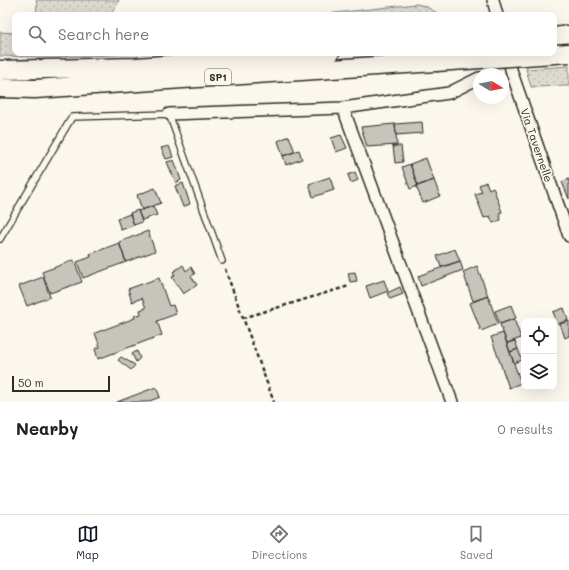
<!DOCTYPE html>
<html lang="en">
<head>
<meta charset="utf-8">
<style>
	:root { --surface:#fff; --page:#f6f6f6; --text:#202124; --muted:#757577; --line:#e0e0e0; --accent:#111827 }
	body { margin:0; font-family:Mali,sans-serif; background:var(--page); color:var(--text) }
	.controls { position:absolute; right:12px; bottom:12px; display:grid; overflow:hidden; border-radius:8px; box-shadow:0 4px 16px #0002 }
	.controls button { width:36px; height:36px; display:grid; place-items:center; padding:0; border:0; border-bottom:1px solid var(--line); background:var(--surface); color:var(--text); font:20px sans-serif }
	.compass { position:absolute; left:473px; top:68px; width:36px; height:36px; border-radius:50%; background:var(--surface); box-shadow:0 4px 16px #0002; rotate:100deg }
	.scale { position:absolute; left:12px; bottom:10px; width:98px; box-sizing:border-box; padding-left:4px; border:2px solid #2b2b2b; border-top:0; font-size:11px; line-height:14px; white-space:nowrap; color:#2b2b2b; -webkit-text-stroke:3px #fbf7ec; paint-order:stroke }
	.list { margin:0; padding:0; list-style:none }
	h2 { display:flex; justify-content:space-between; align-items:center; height:52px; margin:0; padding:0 16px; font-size:17px }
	h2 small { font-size:13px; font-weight:400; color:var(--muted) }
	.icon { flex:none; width:22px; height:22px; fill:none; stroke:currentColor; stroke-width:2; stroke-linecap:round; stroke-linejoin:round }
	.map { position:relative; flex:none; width:569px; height:402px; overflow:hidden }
	.search { position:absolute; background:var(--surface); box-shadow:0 4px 16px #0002; left:12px; right:12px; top:12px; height:44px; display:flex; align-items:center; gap:10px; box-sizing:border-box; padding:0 14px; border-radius:8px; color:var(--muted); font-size:15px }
	.sheet { height:112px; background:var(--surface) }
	nav { display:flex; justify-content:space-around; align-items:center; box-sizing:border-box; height:56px; border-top:1px solid var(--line); background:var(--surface); font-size:11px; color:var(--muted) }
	nav a { display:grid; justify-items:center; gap:2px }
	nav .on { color:var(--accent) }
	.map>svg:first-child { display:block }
	.grass { fill:url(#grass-dots); stroke:#84827e }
	.building { fill:#c7c4bc; stroke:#2b2b2b }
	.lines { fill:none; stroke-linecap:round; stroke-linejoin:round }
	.service-casing { stroke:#2b2b2b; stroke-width:8 }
	.minor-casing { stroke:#2b2b2b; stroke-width:14 }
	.trunk-casing { stroke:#2b2b2b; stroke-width:21 }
	.path { stroke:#2b2b2b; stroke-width:2.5; stroke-dasharray:4 3; stroke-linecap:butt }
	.service { stroke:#fbf7ec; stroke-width:5.5 }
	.minor { stroke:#fbf7ec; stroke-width:11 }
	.trunk { stroke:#fbf7ec; stroke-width:18 }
	.trunk-bridge-casing { stroke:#2b2b2b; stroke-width:21; stroke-linecap:butt }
	.trunk-bridge { stroke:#fbf7ec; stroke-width:18 }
	.labels { text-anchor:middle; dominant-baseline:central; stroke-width:3.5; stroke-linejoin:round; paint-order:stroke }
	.shield { fill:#fbf7ec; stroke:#696865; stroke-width:1 }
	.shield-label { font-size:10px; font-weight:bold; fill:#2b2b2b }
	.street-label { font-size:11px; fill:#2b2b2b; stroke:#fbf7ec }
</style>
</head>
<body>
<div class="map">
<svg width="569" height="402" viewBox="0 0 569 402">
	<defs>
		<pattern id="grass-dots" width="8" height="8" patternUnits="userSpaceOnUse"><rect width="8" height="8" fill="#dddad0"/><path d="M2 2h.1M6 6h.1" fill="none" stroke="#bebbb3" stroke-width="1.8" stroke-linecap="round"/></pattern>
	</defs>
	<rect width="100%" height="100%" fill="#fbf7ec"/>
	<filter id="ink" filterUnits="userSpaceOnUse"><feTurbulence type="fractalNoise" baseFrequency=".025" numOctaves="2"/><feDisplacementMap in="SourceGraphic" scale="8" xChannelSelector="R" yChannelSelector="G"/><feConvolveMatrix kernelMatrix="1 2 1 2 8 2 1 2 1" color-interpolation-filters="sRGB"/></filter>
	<g filter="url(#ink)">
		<!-- grass -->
		<path class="grass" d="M36 0H119C117 5 112 10 110 15H36L37 4Z
			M416 4 425 6 441 15H317Z
			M0 32 15 33V53H148C99 56 49 58 0 56Z
			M569 66V86L531 87 526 69Z"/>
		<!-- building -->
		<path class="building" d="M422 122 423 133 396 135 395 124Z
			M395 124 397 145 367 147 361 127Z
			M341 135 347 148 336 152 331 138Z
			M289 136 295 152 283 156 278 141Z
			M169 146 173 157 166 159 161 148Z
			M393 146H401L403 162 395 163Z
			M299 150 302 159 286 165 283 156Z
			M426 158 434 180 418 186 410 164Z
			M174 160 181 180 176 183 167 162Z
			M410 164 418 186 410 189 402 167Z
			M355 172 358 180 351 183 348 175Z
			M330 177 334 190 313 197 309 184Z
			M569 179V199L562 182Z
			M434 180 440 196 423 203 416 186Z
			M486 182 489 189 493 187 502 212 499 213 501 220 493 223 490 216 484 218 475 194 482 192 479 185Z
			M183 183 190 204 183 207 175 186Z
			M155 188 161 203 142 210 137 195Z
			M153 206 157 215 142 220 138 211Z
			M138 210 142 222 134 225 130 213Z
			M130 214 134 225 121 230 117 219Z
			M148 231 155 251 126 262 119 242Z
			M119 243 126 262 83 278 77 262 91 257 90 254Z
			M455 249 460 261 441 267 437 256Z
			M74 260 82 282 50 293 42 272Z
			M460 261 463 270 421 286 418 276Z
			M183 265 186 271 191 267 195 274 191 276 197 285 183 294 172 277 175 275 173 272Z
			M477 266 488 296 473 301 463 272Z
			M355 272 357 281 350 282 348 273Z
			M43 277 50 297 27 306 19 286Z
			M159 278 169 306 173 305 176 314 157 321 162 335 98 359 95 349 100 347 95 333 135 318 134 316 141 314 140 310 146 308 142 298 132 302 128 289Z
			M384 280 388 291 370 298 366 286Z
			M400 287 403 294 390 299 387 293Z
			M488 296 498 324 481 331 470 303Z
			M511 305 516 318 500 324 495 311Z
			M564 308 568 320 558 324 553 312Z
			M514 319 521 338 507 343 500 324Z
			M569 321V336L565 338 560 324Z
			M503 333 521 383 509 388 491 337Z
			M515 341 518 349 510 352 507 343Z
			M518 349 522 360 514 363 510 352Z
			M137 351 140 358 136 362 132 354Z
			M121 357 135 365 131 370 118 360Z
			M156 387 160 397 147 402H117Z"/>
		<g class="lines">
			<defs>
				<path id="service" d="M0 239 72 117 169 114 222 261"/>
				<path id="minor" d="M493 0 497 15
					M507 53 512 73 569 236
					M343 108 452 402
					M169 114 343 108 449 93 479 78"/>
				<path id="trunk" d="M554 37 569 35
					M0 70 136 67 330 53
					M0 88 35 89 436 62"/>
			</defs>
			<!-- service casing -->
			<use href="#service" class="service-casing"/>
			<!-- minor casing -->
			<use href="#minor" class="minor-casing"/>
			<!-- trunk casing -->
			<use href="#trunk" class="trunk-casing"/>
			<!-- path -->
			<path class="path" d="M225 269 274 402
				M243 318 349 286"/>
			<!-- service -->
			<use href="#service" class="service"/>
			<!-- minor -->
			<use href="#minor" class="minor"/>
			<!-- trunk -->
			<use href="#trunk" class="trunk"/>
			<defs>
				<path id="trunk-bridge" d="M436 62 569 53"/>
			</defs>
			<!-- trunk-bridge casing -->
			<use href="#trunk-bridge" class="trunk-bridge-casing"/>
			<!-- trunk-bridge -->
			<use href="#trunk-bridge" class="trunk-bridge"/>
		</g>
	</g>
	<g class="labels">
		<!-- shield labels -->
		<rect class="shield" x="205" y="69" width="26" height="16" rx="3"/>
		<g class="shield-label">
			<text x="218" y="77">SP1</text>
		</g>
		<!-- street labels -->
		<g class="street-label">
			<text transform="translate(537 145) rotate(71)">Via Tavernelle</text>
		</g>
	</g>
</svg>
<div class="controls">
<button><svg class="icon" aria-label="locate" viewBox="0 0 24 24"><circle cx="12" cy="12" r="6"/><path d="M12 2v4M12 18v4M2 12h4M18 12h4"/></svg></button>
<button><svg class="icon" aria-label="layers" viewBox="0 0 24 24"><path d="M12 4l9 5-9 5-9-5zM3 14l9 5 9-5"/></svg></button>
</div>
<svg class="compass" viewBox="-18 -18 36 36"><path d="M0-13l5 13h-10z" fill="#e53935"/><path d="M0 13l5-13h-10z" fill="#757577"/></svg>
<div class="scale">50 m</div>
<div class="search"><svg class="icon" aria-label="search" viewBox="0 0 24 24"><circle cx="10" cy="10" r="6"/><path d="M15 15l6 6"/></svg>Search here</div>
</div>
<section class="sheet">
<h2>Nearby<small>0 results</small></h2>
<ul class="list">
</ul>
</section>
<nav>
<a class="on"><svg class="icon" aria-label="map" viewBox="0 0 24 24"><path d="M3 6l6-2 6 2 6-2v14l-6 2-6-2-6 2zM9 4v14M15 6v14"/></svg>Map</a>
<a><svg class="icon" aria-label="directions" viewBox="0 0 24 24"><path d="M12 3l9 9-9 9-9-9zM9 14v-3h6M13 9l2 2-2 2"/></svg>Directions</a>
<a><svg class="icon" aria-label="saved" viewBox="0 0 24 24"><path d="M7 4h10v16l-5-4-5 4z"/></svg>Saved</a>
</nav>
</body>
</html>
